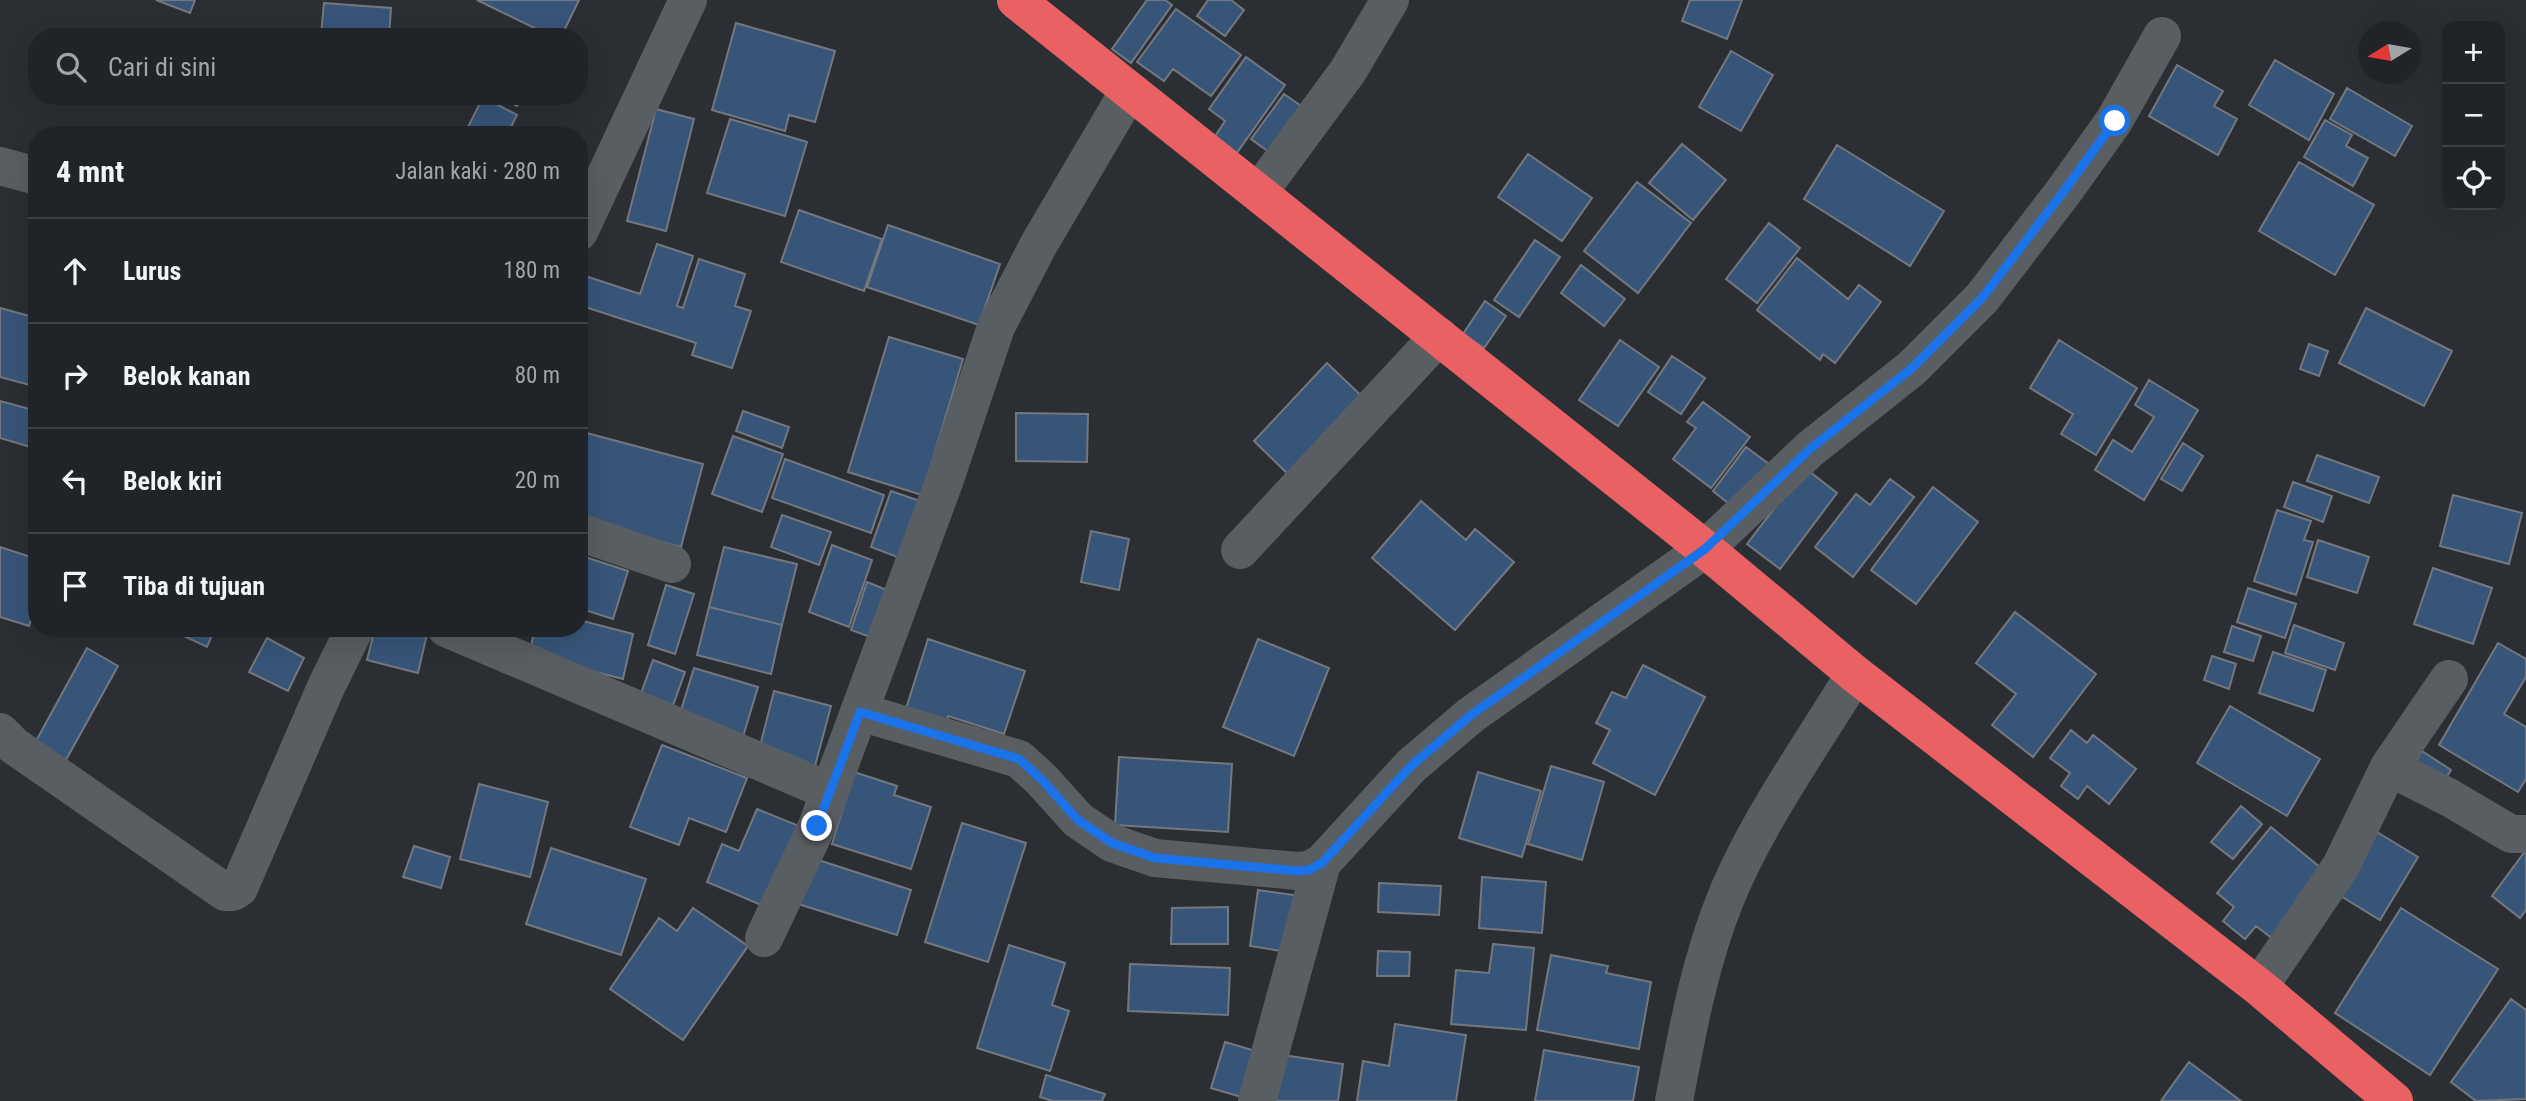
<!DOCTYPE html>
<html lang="id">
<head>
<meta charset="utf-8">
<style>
	:root { --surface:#202327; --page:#282b2f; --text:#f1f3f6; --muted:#a2a4a7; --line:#3d4044 }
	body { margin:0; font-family:"Roboto Condensed",sans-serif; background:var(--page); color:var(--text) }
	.controls { position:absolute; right:21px; top:21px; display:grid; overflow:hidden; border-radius:14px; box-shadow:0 7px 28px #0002 }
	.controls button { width:63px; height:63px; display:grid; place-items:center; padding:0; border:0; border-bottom:2px solid var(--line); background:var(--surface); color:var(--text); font:35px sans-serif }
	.compass { position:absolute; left:2358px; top:21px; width:63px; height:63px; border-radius:50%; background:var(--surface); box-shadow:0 7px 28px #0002; rotate:259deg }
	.stop { position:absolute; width:21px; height:21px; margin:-16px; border:5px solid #1a73e8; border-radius:50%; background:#fff }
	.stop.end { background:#1a73e8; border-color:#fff; box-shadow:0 2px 7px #0008 }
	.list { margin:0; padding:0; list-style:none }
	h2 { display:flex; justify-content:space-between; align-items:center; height:91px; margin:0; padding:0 28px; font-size:30px }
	h2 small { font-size:23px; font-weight:400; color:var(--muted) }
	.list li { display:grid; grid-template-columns:46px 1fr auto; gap:21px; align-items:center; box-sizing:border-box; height:105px; padding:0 28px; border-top:2px solid var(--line) }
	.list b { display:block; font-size:26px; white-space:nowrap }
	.list em { font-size:23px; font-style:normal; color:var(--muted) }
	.icon { flex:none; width:38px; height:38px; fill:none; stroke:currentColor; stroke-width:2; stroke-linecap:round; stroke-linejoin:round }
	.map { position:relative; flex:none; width:2526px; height:1101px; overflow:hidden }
	.search { position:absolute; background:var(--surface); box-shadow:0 7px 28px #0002; left:28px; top:28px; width:560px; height:77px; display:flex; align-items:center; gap:18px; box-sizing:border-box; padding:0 24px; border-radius:28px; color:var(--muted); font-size:26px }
	.panel { position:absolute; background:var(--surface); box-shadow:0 7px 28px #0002; left:28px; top:126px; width:560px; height:511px; border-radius:28px }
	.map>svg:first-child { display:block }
	.building { fill:#375579; stroke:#74787e; stroke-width:2 }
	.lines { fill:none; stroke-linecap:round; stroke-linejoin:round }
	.minor { stroke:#595e63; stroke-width:38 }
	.highway { stroke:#e96162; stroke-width:38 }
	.route { stroke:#1a73e8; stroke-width:9 }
</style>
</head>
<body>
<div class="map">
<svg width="2526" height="1101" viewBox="0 0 2526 1101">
	<rect width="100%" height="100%" fill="#2b2f34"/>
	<!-- building -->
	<path class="building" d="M156 0H195L190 13Z
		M477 0H579L561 37H553Z
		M1147 0H1165L1172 5 1131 63 1112 49Z
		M1208 0H1231L1244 10 1225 36 1197 16Z
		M1690 0H1742L1727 39 1682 21Z
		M324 3 391 8 389 37H304V32L321 34Z
		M1176 9 1241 55 1211 96 1173 69 1164 81 1137 62Z
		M736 23 835 51 815 122 789 115 785 131 712 110Z
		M1731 51 1773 75 1741 131 1699 107Z
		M1246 57 1285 85 1236 154 1214 138 1225 121 1209 109Z
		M2275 60 2334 94 2309 140 2249 105Z
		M2177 65 2223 91 2214 106 2237 119 2218 155 2149 116Z
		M2347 88 2412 126 2395 156 2330 119Z
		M1284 94 1310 112 1277 158 1251 139Z
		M498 96H522L517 106Z
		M483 97 517 115 507 135H469L465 133Z
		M656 109 694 119 666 231 627 221Z
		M730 119 807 142 785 216 707 193Z
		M2325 120 2352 135 2346 146 2368 158 2353 186 2304 157Z
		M1682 144 1726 180 1693 220 1649 183Z
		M1837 145 1944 211 1910 266 1804 199Z
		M1528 154 1592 198 1562 241 1498 197Z
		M2299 162 2374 205 2335 275 2259 231Z
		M1637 182 1691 223 1638 293 1584 251Z
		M799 210 882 239 864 291 781 262Z
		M1769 223 1800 248 1757 303 1726 279Z
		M888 225 1000 264 979 325 867 287Z
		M1535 240 1560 257 1519 317 1494 300Z
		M657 244 693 256 677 306 683 308 699 259 745 274 735 306 751 311 732 368 692 355 696 343 579 305V274L640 294Z
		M1797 258 1848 299 1859 285 1881 302 1835 363 1823 354 1820 360 1757 310Z
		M1581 265 1625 299 1604 326 1561 293Z
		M1485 301 1506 316 1484 348 1463 334Z
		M0 308 37 318V387L0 377Z
		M2366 308 2452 351 2424 406 2339 363Z
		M889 337 963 359 922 495 848 472Z
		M1620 340 1659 367 1618 426 1579 400Z
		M2059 340 2137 388 2096 455 2061 434 2073 414 2030 388Z
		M2309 344 2328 351 2319 376 2300 369Z
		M1672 356 1705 378 1681 414 1648 392Z
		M1327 363 1371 405 1297 483 1254 441Z
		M2149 380 2198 410 2144 500 2095 470 2113 440 2132 452 2154 417 2135 405Z
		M0 401 37 411V449L0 438Z
		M1703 402 1750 437 1711 488 1673 459 1696 428 1687 422Z
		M743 411 789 427 782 448 736 431Z
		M1016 413 1088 414 1087 462 1016 461Z
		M583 432 703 464 681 547 579 520V448Z
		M733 436 783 454 762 512 712 494Z
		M2183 443 2203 456 2182 491 2161 479Z
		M1746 447 1773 467 1739 512 1713 491Z
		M2317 455 2379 477 2369 503 2307 481Z
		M785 459 884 495 871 533 772 498Z
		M1805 468 1837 493 1780 569 1747 544Z
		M1890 479 1914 497 1853 577 1815 547 1856 494 1870 505Z
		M2293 482 2332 496 2323 522 2284 507Z
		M1933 487 1978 522 1916 604 1871 570Z
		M891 491 926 503 905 560 871 547Z
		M2453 495 2522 513 2509 564 2440 546Z
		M1421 501 1466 540 1475 529 1514 562 1455 630 1372 558Z
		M2277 510 2311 521 2304 540 2313 542 2296 595 2254 581Z
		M782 515 831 532 819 565 771 547Z
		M1091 531 1129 539 1119 590 1081 582Z
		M2318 540 2369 557 2357 593 2307 577Z
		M832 545 872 560 849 627 809 612Z
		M0 547 37 559V601L29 626 0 617Z
		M724 547 797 564 782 625 709 607Z
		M579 555 628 571 613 619 579 608Z
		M2433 568 2492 588 2473 644 2414 624Z
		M867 582 897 594 881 641 851 630Z
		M666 585 694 594 675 654 648 645Z
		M2248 588 2296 604 2285 638 2237 622Z
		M709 607 782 625 771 674 697 655Z
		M2015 612 2096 674 2033 757 1992 725 2016 694 1976 663Z
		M579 620 633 634 623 679 529 655 535 628H579Z
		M2294 625 2344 643 2335 670 2285 653Z
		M2232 626 2261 636 2253 661 2224 652Z
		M167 628H215L207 647Z
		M375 628H406L427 634 418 673 367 660Z
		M267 638 304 658 288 691 249 672Z
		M928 639 1025 671 1004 734 948 716 944 728 904 715Z
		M1258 639 1329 668 1294 756 1223 727Z
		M2498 643 2526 659V677L2504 714 2526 727V779L2518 792 2439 745Z
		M87 648 118 666 62 767 31 750Z
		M2273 652 2326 670 2313 711 2259 693Z
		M2212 656 2236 664 2229 689 2204 680Z
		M653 660 685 672 671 711 639 699Z
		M1643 665 1705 697 1655 795 1593 763 1610 730 1596 723 1612 692 1626 698Z
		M694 668 758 687 742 740 678 720Z
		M774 691 831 706 815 766 759 750Z
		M2230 706 2320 759 2287 816 2197 763Z
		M2071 730 2087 743 2093 735 2136 769 2109 804 2087 786 2078 799 2061 786 2070 773 2050 758Z
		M662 745 747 778 726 832 689 818 679 845 630 827Z
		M2422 751 2451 770 2439 789 2409 772Z
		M1119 757 1232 764 1228 832 1115 825Z
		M1551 766 1604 782 1582 860 1528 844Z
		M854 772 897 786 894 795 931 807 911 869 832 844Z
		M1478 772 1541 791 1522 857 1459 838Z
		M479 784 548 802 530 877 460 859Z
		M2241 806 2262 824 2233 859 2211 842Z
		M757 809 804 828 771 909 707 882 722 844 739 851Z
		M962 823 1026 843 988 962 925 942Z
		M2271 827 2327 873 2273 939 2256 926 2245 939 2223 921 2234 907 2217 893Z
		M2377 832 2418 857 2380 920 2339 895Z
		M414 846 450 857 441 888 403 877Z
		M551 848 646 879 621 955 526 924Z
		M2526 850V910L2520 918 2492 896Z
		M809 857 911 890 897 935 795 903Z
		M1482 877 1546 882 1542 933 1479 928Z
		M1379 883 1441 886 1439 915 1378 912Z
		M1258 890 1301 896 1293 953 1250 946Z
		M1228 907V944H1171L1172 908Z
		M693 908 748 946 683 1040 610 989 659 918 677 931Z
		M2401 908 2498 969 2430 1075 2335 1013Z
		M1493 944 1534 948 1526 1030 1451 1024 1456 970 1489 973Z
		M1009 945 1065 963 1052 1005 1069 1011 1050 1071 977 1048Z
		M1378 951 1410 952 1409 976H1377Z
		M1551 955 1608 966 1606 973 1651 982 1639 1049 1537 1030Z
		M1130 964 1230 968 1228 1015 1128 1011Z
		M2511 999 2526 1010V1099L2476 1101 2451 1082Z
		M1395 1024 1466 1035 1456 1101H1357L1363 1061 1389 1066Z
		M1225 1042 1262 1053 1248 1099 1211 1088Z
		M1544 1050 1639 1067 1633 1101H1535Z
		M1283 1055 1343 1064 1338 1101H1276Z
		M2189 1062 2241 1101H2161Z
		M1046 1075 1105 1094 1102 1101H1053L1040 1097Z"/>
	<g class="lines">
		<!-- minor -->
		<path class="minor" d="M0 166 37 176
			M1259 192 1348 71 1390 0
			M579 232 688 0
			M579 532 672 564
			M1240 550 1439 336
			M446 628 829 791
			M860 712 1019 759 1042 780 1078 820 1112 843 1155 858 1297 871 1309 870 1322 863 1411 766 1471 715 1705 549 1810 449 1912 368 1982 298 2064 191 2114 121 2162 36
			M0 732 13 745 225 892H233L239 888 326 687 355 628
			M2389 767 2450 798 2511 834H2526
			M764 938 817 826 944 482 996 327 1039 244 1129 91
			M2259 987 2341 866 2389 767 2449 679
			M1257 1101 1322 863
			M1674 1101C1687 1033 1699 965 1725 900 1756 823 1811 746 1855 674"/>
		<!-- highway -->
		<path class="highway" d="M1016 0 1705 549 1855 674 2259 987 2394 1101"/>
	</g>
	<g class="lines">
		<!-- route -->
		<path class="route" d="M817 826 860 712 1019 759 1042 780 1078 820 1112 843 1155 858 1297 871 1309 870 1322 863 1411 766 1471 715 1705 549 1810 449 1912 368 1982 298 2064 191 2115 121"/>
	</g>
</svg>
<div class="controls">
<button>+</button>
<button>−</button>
<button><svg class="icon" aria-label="locate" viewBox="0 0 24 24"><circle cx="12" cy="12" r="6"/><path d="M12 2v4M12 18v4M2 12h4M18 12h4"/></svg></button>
</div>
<svg class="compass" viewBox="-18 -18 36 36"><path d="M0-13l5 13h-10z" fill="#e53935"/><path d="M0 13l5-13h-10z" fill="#a2a4a7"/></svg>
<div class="stop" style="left:2115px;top:121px"></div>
<div class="stop end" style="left:817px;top:826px"></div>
<div class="search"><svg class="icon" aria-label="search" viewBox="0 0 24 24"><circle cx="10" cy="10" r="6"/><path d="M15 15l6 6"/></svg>Cari di sini</div>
<section class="panel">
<h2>4 mnt<small>Jalan kaki · 280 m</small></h2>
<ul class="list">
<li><svg class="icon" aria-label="ahead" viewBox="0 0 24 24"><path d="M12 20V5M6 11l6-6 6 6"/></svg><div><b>Lurus</b></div><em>180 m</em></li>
<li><svg class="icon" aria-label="right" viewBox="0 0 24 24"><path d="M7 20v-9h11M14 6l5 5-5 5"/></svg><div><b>Belok kanan</b></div><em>80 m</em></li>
<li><svg class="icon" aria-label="left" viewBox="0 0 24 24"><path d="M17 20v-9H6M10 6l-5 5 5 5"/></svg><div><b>Belok kiri</b></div><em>20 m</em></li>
<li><svg class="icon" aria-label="arrive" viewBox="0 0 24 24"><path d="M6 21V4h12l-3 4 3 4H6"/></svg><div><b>Tiba di tujuan</b></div></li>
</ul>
</section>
</div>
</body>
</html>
